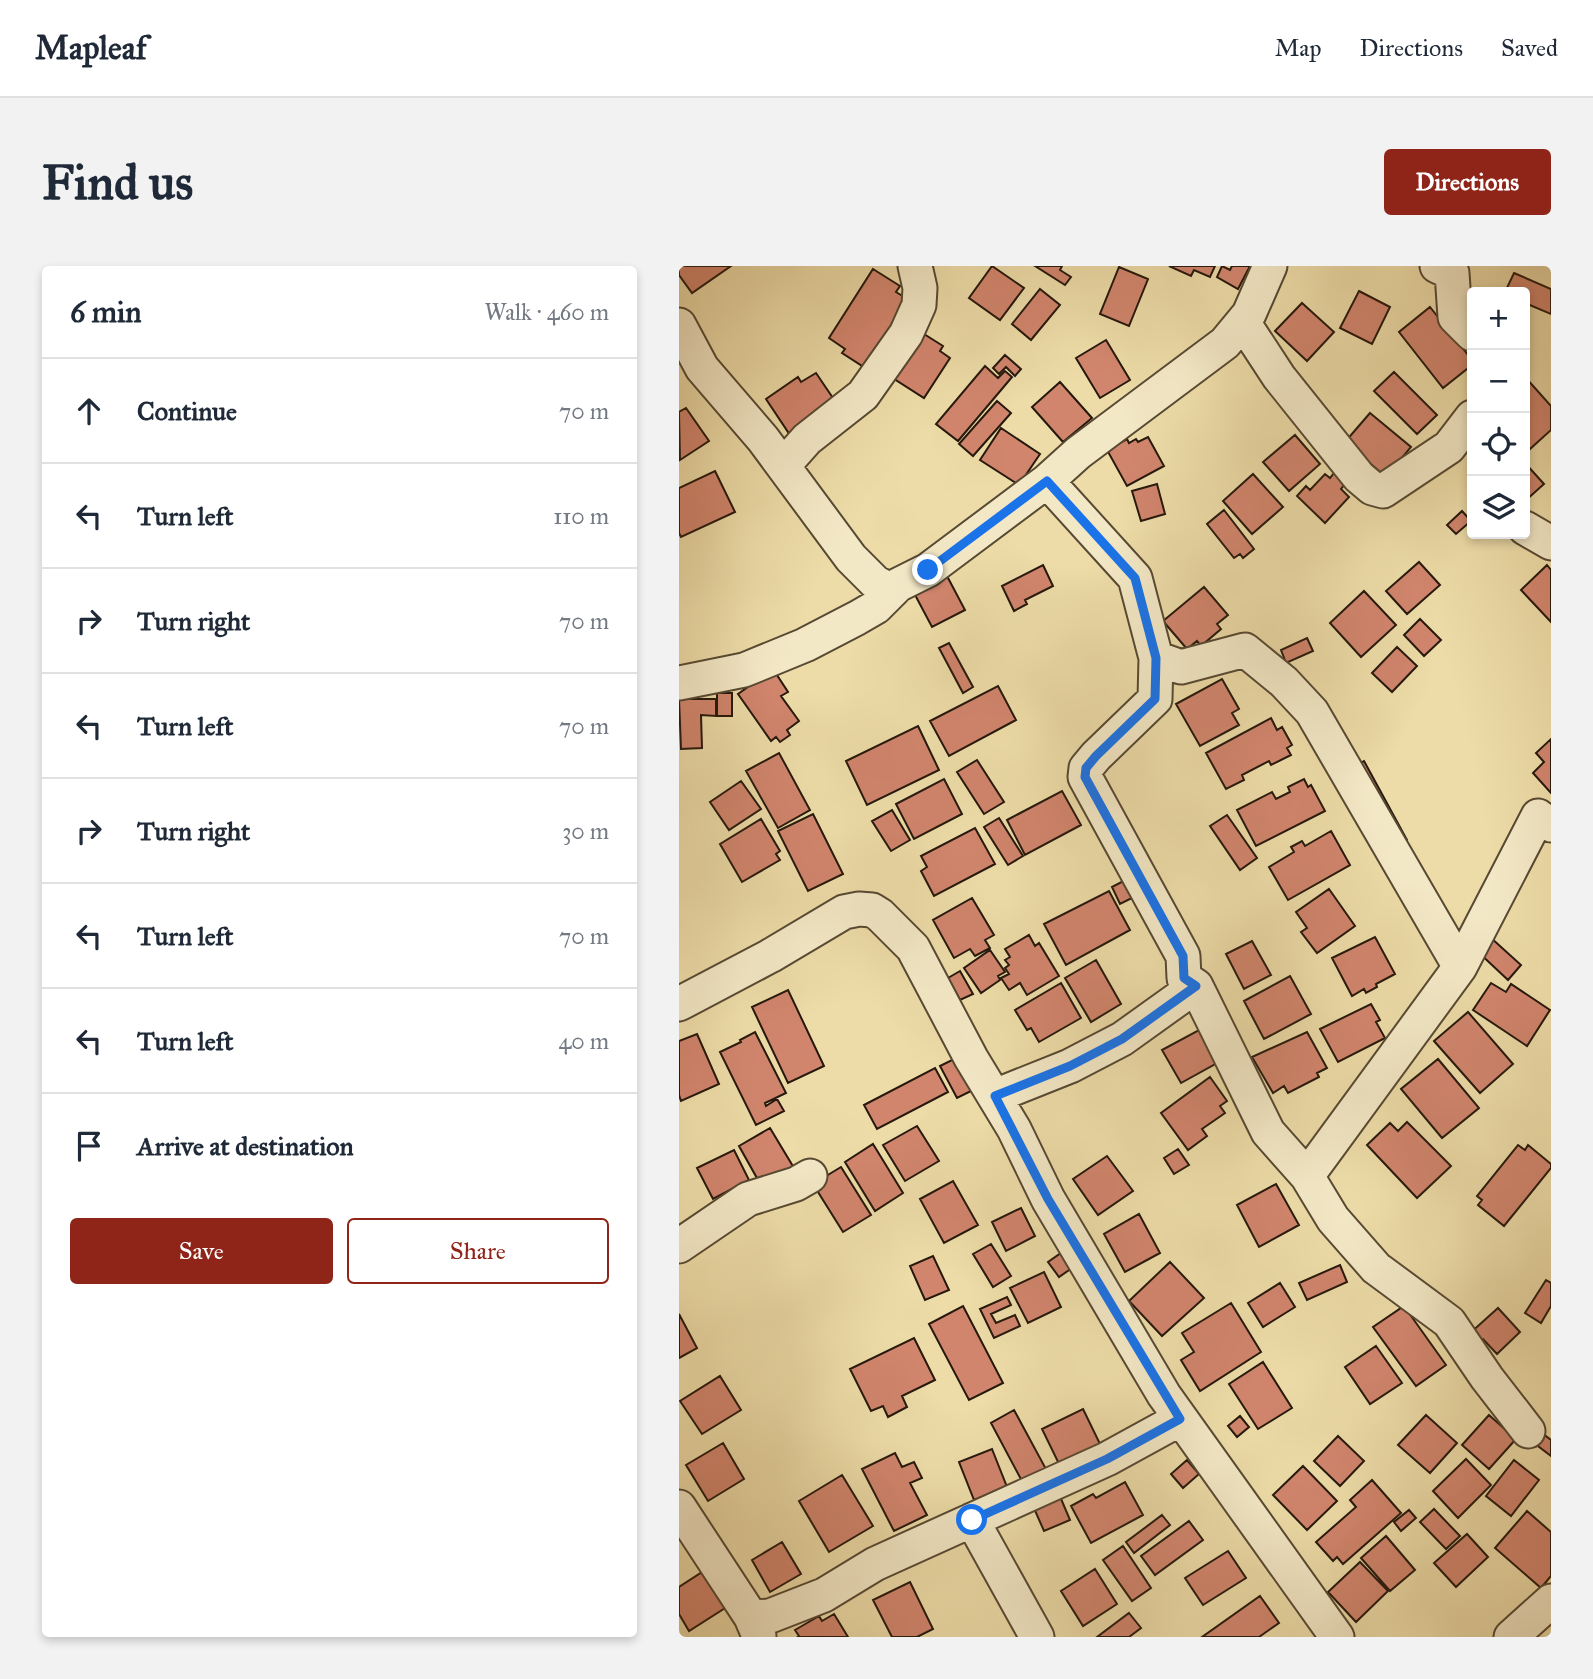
<!DOCTYPE html>
<html lang="en">
<head>
<meta charset="utf-8">
<style>
	:root { --surface:#fff; --page:#f2f2f3; --text:#1f2937; --muted:#747a83; --line:#e0e1e3; --accent:#8f2418 }
	body { margin:0; font-family:"IM FELL Great Primer",serif; background:var(--page); color:var(--text) }
	.controls { position:absolute; right:21px; top:21px; display:grid; overflow:hidden; border-radius:7px; box-shadow:0 4px 10px #0003 }
	.controls button { width:63px; height:63px; display:grid; place-items:center; padding:0; border:0; border-bottom:2px solid var(--line); background:var(--surface); color:var(--text); font:35px sans-serif }
	.stop { position:absolute; width:21px; height:21px; margin:-16px; border:5px solid #1a73e8; border-radius:50%; background:#fff }
	.stop.end { background:#1a73e8; border-color:#fff; box-shadow:0 2px 7px #0008 }
	.list { margin:0; padding:0; list-style:none }
	h2 { display:flex; justify-content:space-between; align-items:center; height:91px; margin:0; padding:0 28px; font-size:30px }
	h2 small { font-size:23px; font-weight:400; color:var(--muted) }
	.list li { display:grid; grid-template-columns:46px 1fr auto; gap:21px; align-items:center; box-sizing:border-box; height:105px; padding:0 28px; border-top:2px solid var(--line) }
	.list b { display:block; font-size:26px; white-space:nowrap }
	.list em { font-size:23px; font-style:normal; color:var(--muted) }
	.actions { display:flex; gap:14px; padding:21px 28px }
	.actions a { flex:1; padding:16px 0; border:2px solid var(--accent); border-radius:7px; text-align:center; font-size:24px; color:var(--accent) }
	.actions .main { background:var(--accent); color:#fff }
	.icon { flex:none; width:38px; height:38px; fill:none; stroke:currentColor; stroke-width:2; stroke-linecap:round; stroke-linejoin:round }
	.map { position:relative; flex:none; width:872px; height:1371px; overflow:hidden; border-radius:7px }
	header { display:flex; align-items:center; gap:42px; box-sizing:border-box; height:98px; padding:0 35px; background:var(--surface); border-bottom:2px solid var(--line) }
	header strong { font-size:33px }
	nav { display:flex; gap:38px; margin-inline-start:auto; font-size:24px }
	.intro { display:flex; align-items:center; justify-content:space-between; box-sizing:border-box; height:168px; padding:0 42px }
	h1 { margin:0; font-size:49px }
	.button { padding:18px 32px; border-radius:7px; background:var(--accent); color:#fff; font-size:24px; font-weight:700 }
	main { display:flex; gap:42px; padding:0 42px }
	aside { flex:1; background:var(--surface); border-radius:7px; box-shadow:0 4px 10px #0003 }
	.map>svg:first-child { display:block }
	.building { fill:#d1856d; stroke:#25180c; stroke-width:2 }
	.lines { fill:none; stroke-linecap:round; stroke-linejoin:round }
	.minor-casing { stroke:#574933; stroke-width:37 }
	.minor { stroke:#f3e8c6; stroke-width:33 }
	.route { stroke:#1a73e8; stroke-width:9 }
</style>
</head>
<body>
<header>
<strong>Mapleaf</strong>
<nav><a>Map</a><a>Directions</a><a>Saved</a></nav>
</header>
<div class="intro"><h1>Find us</h1><a class="button">Directions</a></div>
<main>
<aside>
<h2>6 min<small>Walk · 460 m</small></h2>
<ul class="list">
<li><svg class="icon" aria-label="ahead" viewBox="0 0 24 24"><path d="M12 20V5M6 11l6-6 6 6"/></svg><div><b>Continue</b></div><em>70 m</em></li>
<li><svg class="icon" aria-label="left" viewBox="0 0 24 24"><path d="M17 20v-9H6M10 6l-5 5 5 5"/></svg><div><b>Turn left</b></div><em>110 m</em></li>
<li><svg class="icon" aria-label="right" viewBox="0 0 24 24"><path d="M7 20v-9h11M14 6l5 5-5 5"/></svg><div><b>Turn right</b></div><em>70 m</em></li>
<li><svg class="icon" aria-label="left" viewBox="0 0 24 24"><path d="M17 20v-9H6M10 6l-5 5 5 5"/></svg><div><b>Turn left</b></div><em>70 m</em></li>
<li><svg class="icon" aria-label="right" viewBox="0 0 24 24"><path d="M7 20v-9h11M14 6l5 5-5 5"/></svg><div><b>Turn right</b></div><em>30 m</em></li>
<li><svg class="icon" aria-label="left" viewBox="0 0 24 24"><path d="M17 20v-9H6M10 6l-5 5 5 5"/></svg><div><b>Turn left</b></div><em>70 m</em></li>
<li><svg class="icon" aria-label="left" viewBox="0 0 24 24"><path d="M17 20v-9H6M10 6l-5 5 5 5"/></svg><div><b>Turn left</b></div><em>40 m</em></li>
<li><svg class="icon" aria-label="arrive" viewBox="0 0 24 24"><path d="M6 21V4h12l-3 4 3 4H6"/></svg><div><b>Arrive at destination</b></div></li>
</ul>
<div class="actions"><a class="main">Save</a><a>Share</a></div>
</aside>
<div class="map">
<svg width="872" height="1371" viewBox="0 0 872 1371">
	<rect width="100%" height="100%" fill="#eddca8"/>
	<filter id="stains"><feTurbulence type="fractalNoise" baseFrequency=".00286" numOctaves="4"/><feColorMatrix values="0 0 0 0 .2 0 0 0 0 .09 0 0 0 0 .02 0 0 0 .5 -.17"/></filter>
	<radialGradient id="worn" r=".72"><stop offset=".6" stop-color="#630" stop-opacity="0"/><stop offset="1" stop-color="#630" stop-opacity=".3"/></radialGradient>
	<!-- building -->
	<path class="building" d="M0 0H52L13 27 0 9Z
		M313 0 345 22 321 54 290 32Z
		M356 0H383L381 4 392 11 386 19Z
		M490 0H536L531 11 515 4 512 10Z
		M543 0 551 4 553 0H571L559 23 538 11Z
		M440 1 469 13 450 60 421 48Z
		M194 3 221 20 217 26 235 37 191 105 163 87 166 83 150 72Z
		M835 7 872 23V48L846 37V26H826Z
		M361 23 381 39 352 74 333 58Z
		M680 25 711 41 693 78 661 62Z
		M623 37 655 66 628 95 596 65Z
		M751 41 793 94V99L764 122 720 66Z
		M245 68 264 80 261 85 271 92 245 132 209 109Z
		M427 74 451 114 421 132 397 92Z
		M326 89 342 103 336 110 327 101 320 108 314 102Z
		M306 100 319 112 326 105 333 111 279 175 257 158Z
		M715 106 758 149 738 168 695 125Z
		M137 107 158 138 111 169 87 133 119 111 122 116Z
		M847 112 872 140V164L851 183 846 177Z
		M381 116 413 152 384 176 353 141Z
		M318 135 332 147 294 190 280 178Z
		M7 142 30 175 1 194 0 146Z
		M691 147 732 181 707 211 666 176Z
		M322 162 361 188 340 219 301 194Z
		M616 169 641 198 610 225 584 196Z
		M469 171 485 200 448 220 428 184 448 173 450 177 457 173 459 176Z
		M846 197 865 218 846 235Z
		M36 205 56 246 2 271 0 267V222Z
		M655 207 666 218 662 223 670 231 646 257 618 230 627 220 631 224 646 208 651 212Z
		M574 208 604 241 573 268 544 235Z
		M478 218 486 248 462 255 453 225Z
		M545 244 575 283 564 292 561 288 555 292 528 258Z
		M783 245 792 255 777 268 768 259Z
		M740 296 761 319 728 348 707 325Z
		M364 299 374 320 346 334 348 338 335 345 323 320Z
		M868 299 872 304V356L842 324Z
		M268 310 286 344 253 361 235 327Z
		M525 321 549 349 538 358 542 363 522 380 518 375 508 383 484 355Z
		M685 325 717 359 682 391 651 357Z
		M741 353 762 374 745 390 725 369Z
		M628 372 634 385 607 397 602 384Z
		M270 377 294 421 284 427 260 382Z
		M718 381 738 400 713 426 693 407Z
		M94 403 109 426 102 430 120 455 108 464 111 469 101 476 97 471 92 475 59 428Z
		M543 413 560 443 553 447 560 459 521 480 497 438Z
		M319 420 337 454 270 490 251 455Z
		M38 427H53V450H38Z
		M0 433H37V450L22 449 23 482 2 483Z
		M592 452 598 464 603 461 613 479 608 482 612 489 592 499 590 495 563 509 565 514 547 523 527 487Z
		M239 460 260 504 188 539 167 495Z
		M872 473V527L854 507 865 496 857 487Z
		M100 487 131 544 99 562 67 505Z
		M298 494 325 536 305 548 278 506Z
		M685 495 728 574 719 590 674 501Z
		M265 513 283 548 235 573 217 538Z
		M625 513 629 521 632 519 646 545 577 580 558 544 593 526 597 533 611 526 609 521Z
		M62 515 82 543 50 564 31 536Z
		M383 525 402 559 346 589 328 554Z
		M213 544 231 574 212 585 193 555Z
		M134 548 164 608 129 625 99 565Z
		M548 549 578 592 561 604 531 560Z
		M320 552 344 590 329 599 305 561Z
		M82 553 101 585 97 588 101 594 63 616 41 578Z
		M296 562 316 598 255 630 242 605 248 601 242 590Z
		M652 565 671 599 609 634 590 601 615 586 612 581 623 575 626 580Z
		M450 612 459 629 441 638 433 621Z
		M650 623 676 660 638 687 622 666 628 662 617 646Z
		M430 625 451 664 387 699 365 658Z
		M293 632 315 669 306 674 311 682 296 690 291 683 275 692 254 654Z
		M350 669 356 680 360 677 380 710 348 729 341 717 330 724 322 712 330 708 326 702 330 699 326 694 331 691 326 683Z
		M696 671 716 708 697 718 698 721 687 727 685 723 673 730 653 692Z
		M811 671 842 699 829 714 798 685Z
		M573 675 592 709 565 723 547 688Z
		M311 684 326 706 319 710 321 714 302 727 285 702Z
		M417 694 442 738 412 756 386 712Z
		M281 705 294 728 281 734 269 712Z
		M611 710 632 748 585 773 565 735Z
		M382 717 402 752 360 776 352 762 348 764 336 744Z
		M812 717 827 726 832 718 871 744 848 780 794 744Z
		M109 724 145 800 109 817 73 741Z
		M692 738 701 754 697 756 706 772 659 796 641 763Z
		M789 746 834 798 801 827 755 775Z
		M520 764 538 797 502 817 483 784Z
		M76 766 107 827 86 837 87 840 98 833 105 845 77 859 41 786 62 776 61 774Z
		M628 766 648 802 638 807 640 811 609 827 605 820 594 827 573 791Z
		M18 768 40 818 2 835 0 829V775Z
		M277 792 294 824 278 832 261 800Z
		M759 793 800 842 763 872 722 823Z
		M256 802 269 826 198 863 185 839Z
		M531 811 548 835 541 840 546 847 523 863 528 870 509 884 482 847Z
		M728 856 772 900 738 932 688 879 711 857 719 865Z
		M238 860 260 895 226 915 204 879Z
		M91 862 115 902 83 921 60 880Z
		M194 878 224 927 196 945 166 896Z
		M839 879 846 884 849 879 872 898V902L825 960 799 939 803 934 798 930Z
		M499 883 510 899 495 908 485 892Z
		M55 884 70 914 34 933 18 902Z
		M428 890 454 925 419 949 394 913Z
		M162 901 192 949 164 966 134 918Z
		M274 915 299 959 265 977 241 933Z
		M597 918 620 959 580 981 558 939Z
		M342 942 356 970 327 985 313 956Z
		M460 948 481 987 446 1006 425 968Z
		M312 978 332 1010 314 1021 294 988Z
		M382 987 393 1002 380 1011 369 996Z
		M254 990 270 1024 246 1034 231 1000Z
		M491 996 525 1032 483 1070 450 1035Z
		M661 999 668 1016 628 1034 620 1017Z
		M365 1006 382 1041 349 1057 331 1022Z
		M867 1014 872 1017V1040L862 1057 846 1047Z
		M601 1017 616 1041 584 1061 569 1037Z
		M328 1031 332 1039 312 1048 317 1057 336 1049 341 1060 315 1072 301 1043Z
		M552 1037 582 1086 521 1125 502 1094 515 1086 503 1067Z
		M284 1040 324 1117 290 1134 250 1058Z
		M725 1040 767 1099 737 1120 694 1061Z
		M819 1042 841 1066 818 1088 804 1073 798 1078 789 1069Z
		M0 1048 18 1082 0 1092Z
		M235 1072 256 1114 223 1130 228 1141 209 1151 204 1140 192 1145 171 1103Z
		M697 1080 723 1117 691 1138 666 1101Z
		M584 1096 613 1142 579 1163 550 1118Z
		M41 1110 62 1144 23 1168 1 1135Z
		M404 1143 422 1180 381 1200 363 1163Z
		M335 1144 368 1205 344 1217 312 1157Z
		M747 1149 778 1177 751 1207 719 1179Z
		M810 1149 837 1173 810 1203 783 1179Z
		M561 1150 570 1161 558 1171 549 1160Z
		M863 1167 872 1174V1190L855 1177Z
		M659 1170 685 1195 661 1220 635 1195Z
		M44 1177 65 1213 29 1235 7 1199Z
		M313 1183 328 1221 295 1234 280 1196Z
		M216 1187 223 1201 235 1196 243 1212 231 1217 248 1249 215 1265 183 1203Z
		M787 1193 812 1219 779 1252 754 1225Z
		M508 1194 520 1208 504 1222 492 1208Z
		M835 1194 860 1214 832 1250 807 1230Z
		M624 1200 658 1235 628 1264 594 1229Z
		M163 1209 194 1260 150 1286 120 1235Z
		M693 1214 722 1247 664 1298 658 1291 654 1295 637 1276 677 1241 671 1234Z
		M446 1216 464 1249 412 1277 392 1240 414 1228 417 1232Z
		M380 1228 391 1254 365 1265 354 1240Z
		M755 1243 781 1270 767 1283 741 1256Z
		M730 1244 737 1252 722 1265 715 1256Z
		M848 1245 872 1266V1310L862 1322 816 1282Z
		M483 1249 491 1259 455 1287 447 1276Z
		M510 1255 524 1274 476 1309 462 1290Z
		M788 1268 809 1291 777 1321 755 1297Z
		M707 1270 736 1304 711 1325 682 1292Z
		M103 1276 122 1308 91 1326 73 1294Z
		M444 1280 472 1322 453 1335 424 1294Z
		M549 1285 567 1312 524 1339 506 1312Z
		M681 1296 709 1325 677 1356 649 1326Z
		M31 1301 54 1337 10 1365 0 1348V1321Z
		M416 1303 438 1338 404 1360 382 1325Z
		M231 1316 254 1363 238 1371H213L194 1334Z
		M581 1330 600 1357 580 1371H523Z
		M450 1347 462 1362 450 1371H418Z
		M155 1348 169 1371H118L120 1370 116 1364 140 1350 143 1355Z"/>
	<g class="lines">
		<defs>
			<path id="minor" d="M758 0 773 7 776 51 793 68
				M564 56 600 111 680 211 693 222 704 225 770 181 793 151
				M0 59 23 102 84 173 172 292 196 316 213 325
				M104 200 128 173 184 129 227 68 240 39 241 22 236 0
				M368 215 456 312 477 392 476 433 417 490 407 502 406 511 504 690 505 712 517 720
				M846 262 872 277
				M477 392 502 401 566 384 605 416 633 446 781 701
				M0 417 65 404 126 379 178 352 197 341 219 319 249 304 368 215 399 187 546 77 570 48 591 0
				M0 738 91 690 165 646 180 643 193 644 201 649 234 682 292 792 335 863 369 933 485 1129 658 1371
				M316 830 391 800 443 773 517 720 589 866 628 910 654 953 697 1002 770 1056 808 1112 849 1165
				M628 910 781 701 859 550 872 559
				M0 980 69 933 117 918 131 910
				M0 1241 72 1351 80 1370
				M293 1254 358 1371
				M72 1351 91 1350 145 1329 196 1298 428 1193 501 1153
				M832 1371 872 1335"/>
		</defs>
		<!-- minor casing -->
		<use href="#minor" class="minor-casing"/>
		<!-- minor -->
		<use href="#minor" class="minor"/>
	</g>
	<g class="lines">
		<!-- route -->
		<path class="route" d="M249 304 368 215 456 312 477 392 476 433 417 490 407 502 406 511 504 690 505 712 517 720 443 773 391 800 316 830 369 933 501 1153 428 1193 293 1254"/>
	</g>
	<rect width="100%" height="100%" filter="url(#stains)"/>
	<rect width="100%" height="100%" fill="url(#worn)"/>
</svg>
<div class="controls">
<button>+</button>
<button>−</button>
<button><svg class="icon" aria-label="locate" viewBox="0 0 24 24"><circle cx="12" cy="12" r="6"/><path d="M12 2v4M12 18v4M2 12h4M18 12h4"/></svg></button>
<button><svg class="icon" aria-label="layers" viewBox="0 0 24 24"><path d="M12 4l9 5-9 5-9-5zM3 14l9 5 9-5"/></svg></button>
</div>
<div class="stop" style="left:293px;top:1254px"></div>
<div class="stop end" style="left:249px;top:304px"></div>
</div>
</main>
</body>
</html>
